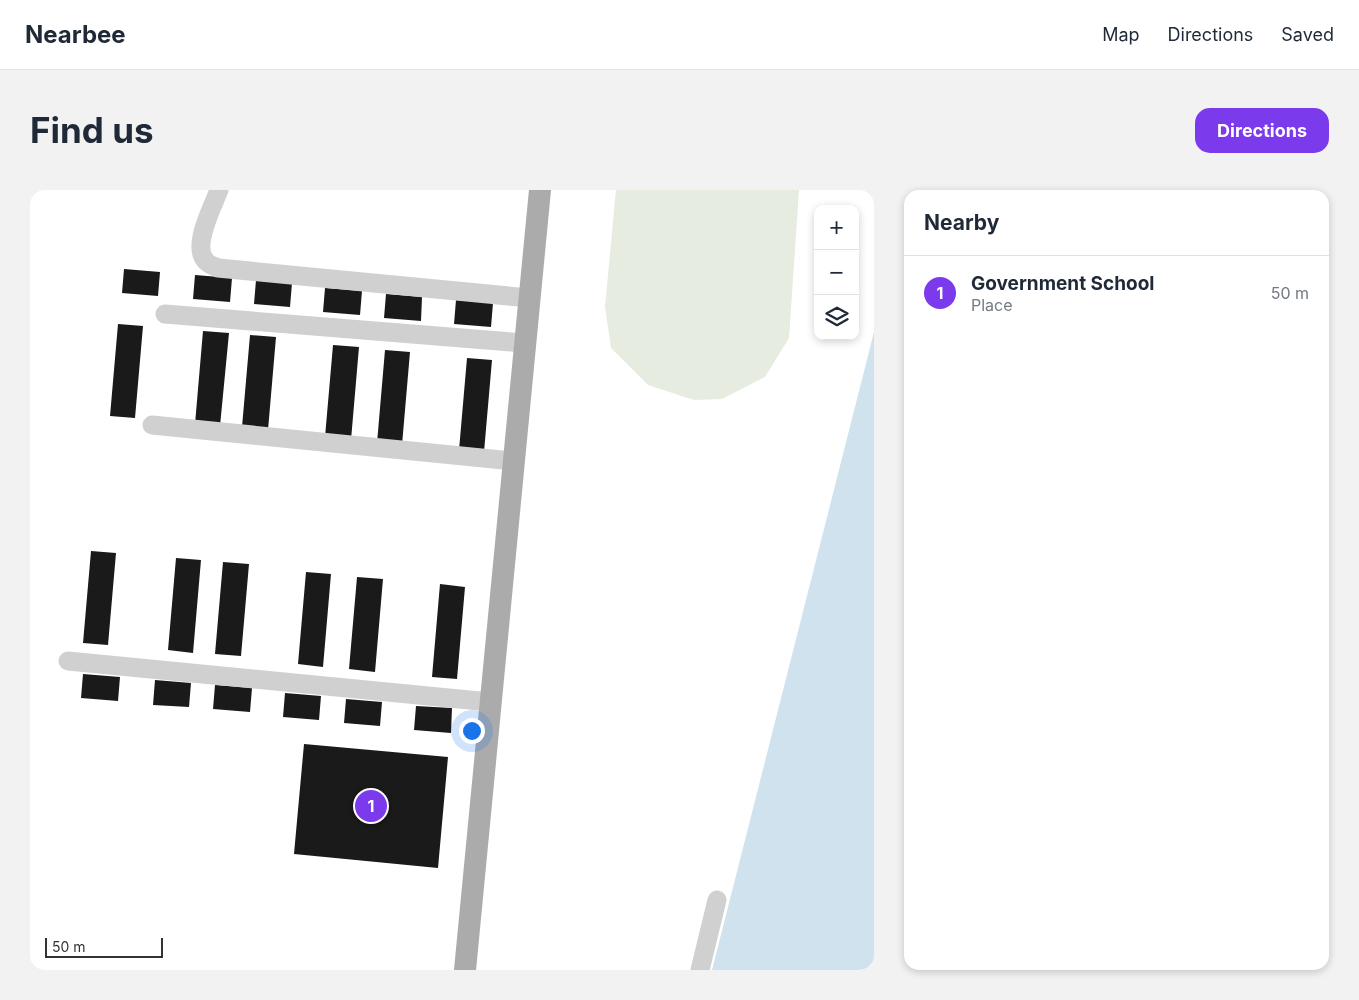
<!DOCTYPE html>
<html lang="en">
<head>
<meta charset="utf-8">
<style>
	:root { --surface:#fff; --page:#f2f2f3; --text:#1f2937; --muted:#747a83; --line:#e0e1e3; --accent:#7c3aed }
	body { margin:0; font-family:Inter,sans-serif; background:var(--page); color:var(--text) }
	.controls { position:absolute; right:15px; top:15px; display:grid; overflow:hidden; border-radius:10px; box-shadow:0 2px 8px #0003 }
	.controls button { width:45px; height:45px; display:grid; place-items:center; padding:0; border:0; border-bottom:1px solid var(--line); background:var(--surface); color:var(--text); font:25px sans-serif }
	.scale { position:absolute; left:15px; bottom:12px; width:118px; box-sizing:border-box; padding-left:5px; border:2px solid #333; border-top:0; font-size:14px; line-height:18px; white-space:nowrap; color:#333; -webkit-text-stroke:4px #fff; paint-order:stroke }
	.you { position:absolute; left:441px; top:540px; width:18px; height:18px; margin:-12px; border:4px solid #fff; border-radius:50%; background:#1a73e8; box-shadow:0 0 0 8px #1a73e833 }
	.badge { display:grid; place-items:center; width:32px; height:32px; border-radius:50%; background:var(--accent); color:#fff; font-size:16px; font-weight:700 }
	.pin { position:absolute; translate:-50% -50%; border:2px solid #fff; box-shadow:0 1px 5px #0006 }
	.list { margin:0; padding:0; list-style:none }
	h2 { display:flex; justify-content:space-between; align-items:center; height:65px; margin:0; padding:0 20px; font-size:21px }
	h2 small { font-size:16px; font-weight:400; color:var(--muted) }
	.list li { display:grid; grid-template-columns:32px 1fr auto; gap:15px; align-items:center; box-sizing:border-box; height:75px; padding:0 20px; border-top:1px solid var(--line) }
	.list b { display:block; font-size:19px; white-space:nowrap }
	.list p { margin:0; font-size:16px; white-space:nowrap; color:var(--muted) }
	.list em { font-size:16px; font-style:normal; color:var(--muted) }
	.icon { flex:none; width:28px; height:28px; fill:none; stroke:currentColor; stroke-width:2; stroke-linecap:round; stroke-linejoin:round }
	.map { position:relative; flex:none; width:844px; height:780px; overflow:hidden; border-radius:15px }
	header { display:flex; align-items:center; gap:30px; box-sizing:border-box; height:70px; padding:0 25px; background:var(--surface); border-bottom:1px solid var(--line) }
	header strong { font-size:24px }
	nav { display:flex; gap:28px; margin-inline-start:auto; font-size:18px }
	.intro { display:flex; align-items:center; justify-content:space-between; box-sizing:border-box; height:120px; padding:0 30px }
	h1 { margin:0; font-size:35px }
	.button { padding:12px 22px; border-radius:15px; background:var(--accent); color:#fff; font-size:18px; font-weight:700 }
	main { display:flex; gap:30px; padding:0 30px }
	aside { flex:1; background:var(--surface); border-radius:15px; box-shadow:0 2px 8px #0003 }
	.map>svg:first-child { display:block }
	.green { fill:#e6ecdf }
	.water { fill:#cfe2ee }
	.building { fill:#1a1a1a }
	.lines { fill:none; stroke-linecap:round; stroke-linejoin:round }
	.minor { stroke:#d0d0d0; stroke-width:19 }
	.major { stroke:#ababab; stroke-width:22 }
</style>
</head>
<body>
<header>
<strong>Nearbee</strong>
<nav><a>Map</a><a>Directions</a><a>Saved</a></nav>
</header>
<div class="intro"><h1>Find us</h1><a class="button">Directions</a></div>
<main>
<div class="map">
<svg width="844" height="780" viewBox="0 0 844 780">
	<rect width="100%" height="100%" fill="#fff"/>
	<!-- green -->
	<path class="green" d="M586 0H769L759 148 735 187 692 209 664 210 618 195 581 158 575 117Z"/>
	<!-- water -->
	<path class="water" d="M844 141V780H682L842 150Z"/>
	<!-- building -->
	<path class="building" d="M94 79 130 82 128 106 92 103Z
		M165 85 202 88 200 112 163 109Z
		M226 90 262 93 260 117 224 114Z
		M295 98 332 101 330 125 293 122Z
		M356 104 392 107 391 131 354 128Z
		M426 110 463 113 461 137 424 134Z
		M88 134 113 136 105 228 80 226Z
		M173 141 199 143 190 236 165 234Z
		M220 145 246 147 238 240 212 237Z
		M303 155 329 157 321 250 295 247Z
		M355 160 380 162 372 255 347 253Z
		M437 168 462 170 454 262 429 260Z
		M61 361 86 363 78 455 53 453Z
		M146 368 171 370 163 463 138 460Z
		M193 372 219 374 211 466 185 464Z
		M276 382 301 384 293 477 268 474Z
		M327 387 353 389 345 482 319 479Z
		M410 394 435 397 427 489 402 487Z
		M53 484 90 487 88 511 51 508Z
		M125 490 161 493 159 517 123 515Z
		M185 495 222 498 220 522 183 519Z
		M255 503 291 506 289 530 253 527Z
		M316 509 352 512 350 536 314 533Z
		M386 516 422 518 421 543 384 540Z
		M274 554 418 567 408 678 264 664Z"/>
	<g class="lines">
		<!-- minor -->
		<path class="minor" d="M189 0C183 16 162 55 175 70 177 74 184 76 188 78L499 108
			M135 124 494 153
			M122 235 482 271
			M38 471 460 512
			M670 780 687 710"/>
		<!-- major -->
		<path class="major" d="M435 780 510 0"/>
	</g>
</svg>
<div class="controls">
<button>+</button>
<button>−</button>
<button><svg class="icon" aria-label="layers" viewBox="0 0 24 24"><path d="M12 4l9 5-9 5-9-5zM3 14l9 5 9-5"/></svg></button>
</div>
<div class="scale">50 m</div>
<div class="you"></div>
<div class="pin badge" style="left:341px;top:616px">1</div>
</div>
<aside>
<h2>Nearby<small></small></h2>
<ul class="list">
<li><span class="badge">1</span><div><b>Government School</b><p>Place</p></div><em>50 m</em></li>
</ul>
</aside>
</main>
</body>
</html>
